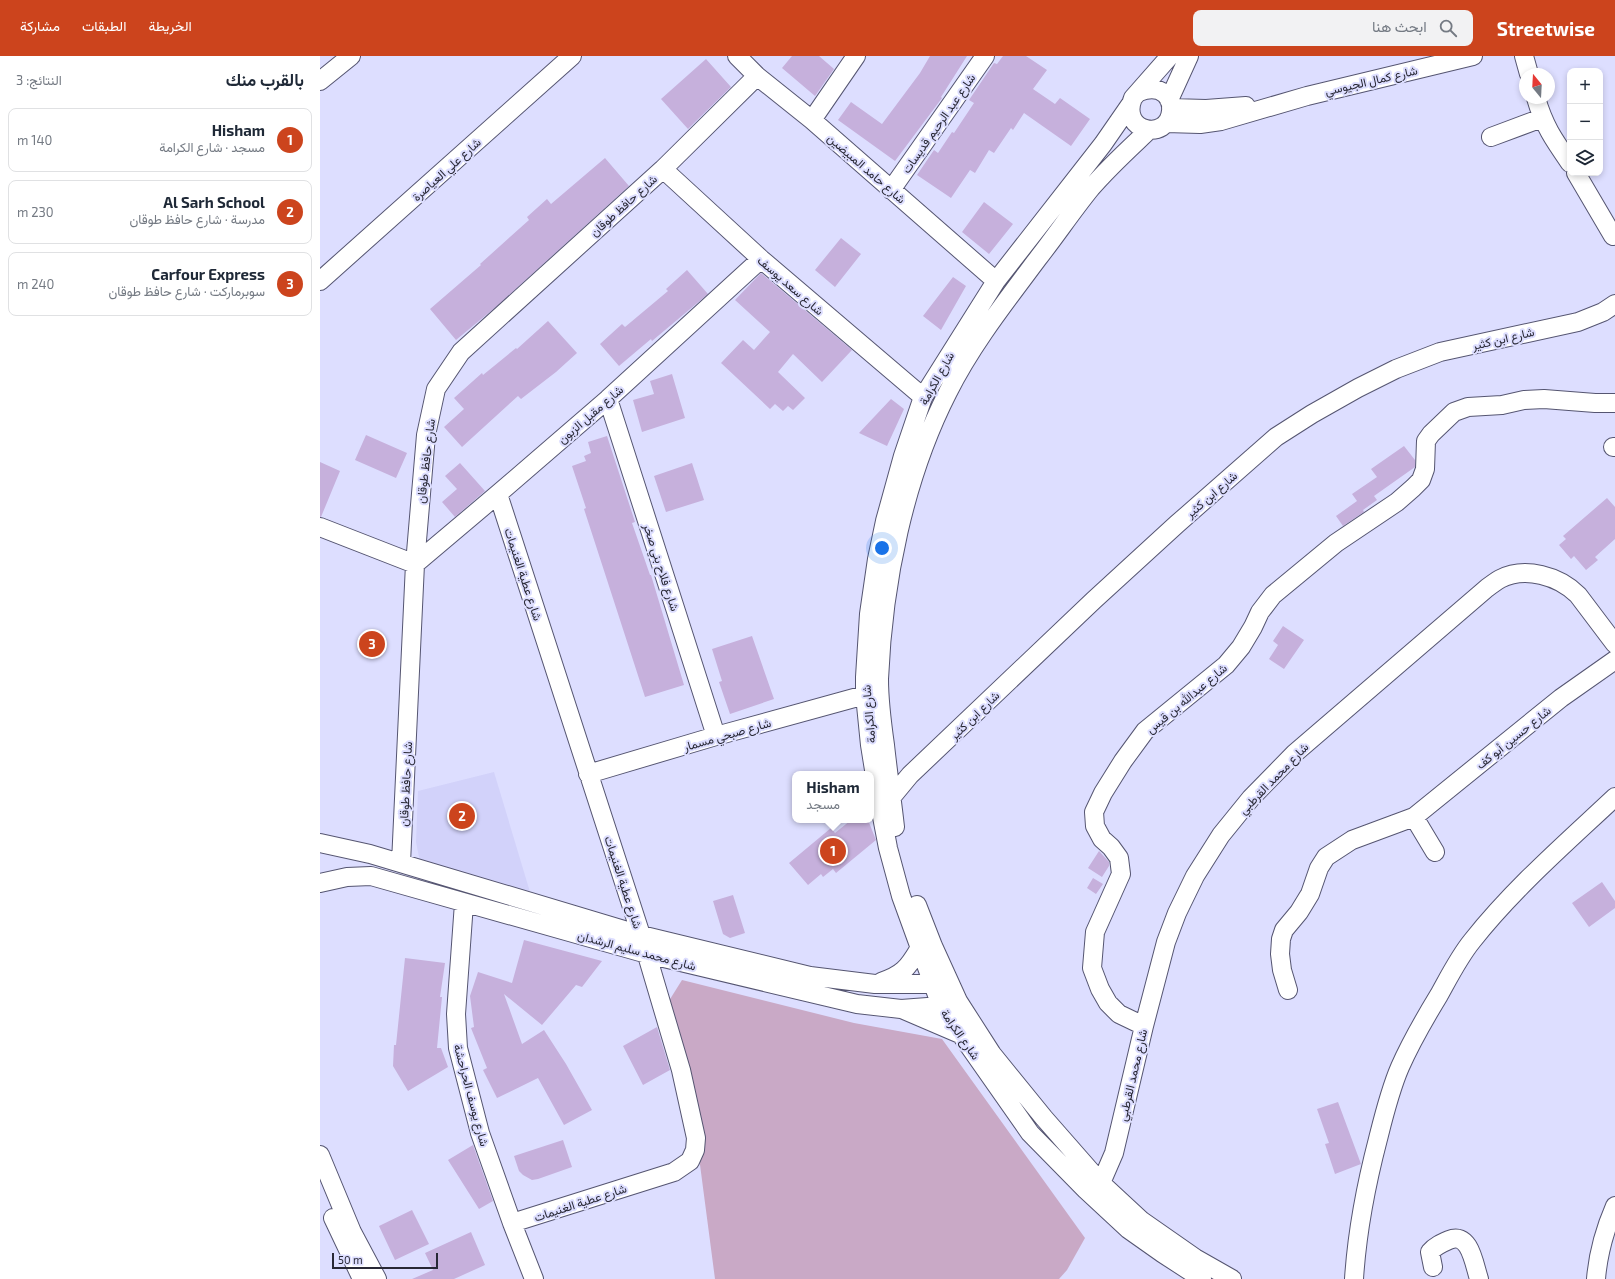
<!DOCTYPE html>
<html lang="ar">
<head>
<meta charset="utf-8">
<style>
	:root { --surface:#fff; --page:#f2f2f3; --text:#1f2937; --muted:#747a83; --line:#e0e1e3; --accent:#cc441d }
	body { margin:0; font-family:"Exo 2",Vazirmatn,sans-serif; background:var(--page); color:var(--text); direction:rtl }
	.controls { position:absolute; right:12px; top:12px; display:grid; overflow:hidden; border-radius:8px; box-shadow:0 2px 6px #0003 }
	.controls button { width:36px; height:36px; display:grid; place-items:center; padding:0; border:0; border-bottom:1px solid var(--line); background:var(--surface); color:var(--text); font:20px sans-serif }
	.compass { position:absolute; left:1199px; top:12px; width:36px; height:36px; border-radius:50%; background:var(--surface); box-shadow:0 2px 6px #0003; rotate:342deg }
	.scale { position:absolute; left:12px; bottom:10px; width:106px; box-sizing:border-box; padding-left:4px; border:2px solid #282835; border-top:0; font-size:11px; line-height:14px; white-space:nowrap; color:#282835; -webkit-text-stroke:3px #dddeff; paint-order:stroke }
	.you { position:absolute; left:562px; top:492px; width:14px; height:14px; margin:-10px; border:3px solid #fff; border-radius:50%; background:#1a73e8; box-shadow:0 0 0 6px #1a73e833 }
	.badge { display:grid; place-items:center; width:26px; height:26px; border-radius:50%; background:var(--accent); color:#fff; font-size:13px; font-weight:700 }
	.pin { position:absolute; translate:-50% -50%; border:2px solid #fff; box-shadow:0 1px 4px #0006 }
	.popup { position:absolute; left:472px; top:715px; width:82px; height:52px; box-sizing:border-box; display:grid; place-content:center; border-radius:8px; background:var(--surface); filter:drop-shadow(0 1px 3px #0005); font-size:13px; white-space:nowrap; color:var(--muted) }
	.popup b { font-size:15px; color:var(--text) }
	.popup::after { content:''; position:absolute; left:50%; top:100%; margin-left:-8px; border:8px solid transparent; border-top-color:var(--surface) }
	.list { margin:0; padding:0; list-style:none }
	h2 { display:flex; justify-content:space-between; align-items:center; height:52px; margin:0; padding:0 16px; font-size:17px }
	h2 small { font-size:13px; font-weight:400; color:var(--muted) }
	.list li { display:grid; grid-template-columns:26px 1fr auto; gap:12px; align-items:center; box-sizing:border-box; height:64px; margin:0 8px 8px; padding:0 8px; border:1px solid var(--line); border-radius:8px }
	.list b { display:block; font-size:15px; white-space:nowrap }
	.list p { margin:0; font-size:13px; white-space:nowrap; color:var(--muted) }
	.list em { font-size:13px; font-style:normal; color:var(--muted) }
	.icon { flex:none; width:22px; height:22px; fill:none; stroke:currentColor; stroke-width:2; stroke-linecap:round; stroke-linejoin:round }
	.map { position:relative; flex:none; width:1295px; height:1223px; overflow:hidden; direction:ltr }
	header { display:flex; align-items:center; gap:24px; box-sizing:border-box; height:56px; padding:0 20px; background:var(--accent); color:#fff }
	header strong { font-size:19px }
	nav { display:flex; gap:22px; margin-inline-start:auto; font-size:14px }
	.search { width:280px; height:36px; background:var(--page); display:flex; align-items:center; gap:10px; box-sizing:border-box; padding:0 14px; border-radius:8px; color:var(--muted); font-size:15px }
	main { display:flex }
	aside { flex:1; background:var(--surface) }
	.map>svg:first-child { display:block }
	.built { fill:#d2d2fa }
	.green { fill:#c9a9c6 }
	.building { fill:#c6b0dc }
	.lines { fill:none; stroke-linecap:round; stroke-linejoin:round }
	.minor-casing { stroke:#555571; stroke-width:20 }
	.minor { stroke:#fff; stroke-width:18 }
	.labels { text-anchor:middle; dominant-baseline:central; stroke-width:4; stroke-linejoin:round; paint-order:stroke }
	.street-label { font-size:12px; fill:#282835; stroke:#dddeff }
</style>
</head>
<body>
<header>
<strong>Streetwise</strong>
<div class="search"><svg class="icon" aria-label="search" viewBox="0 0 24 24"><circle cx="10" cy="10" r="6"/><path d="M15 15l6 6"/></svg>ابحث هنا</div>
<nav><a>الخريطة</a><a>الطبقات</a><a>مشاركة</a></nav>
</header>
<main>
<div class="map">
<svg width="1295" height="1223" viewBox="0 0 1295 1223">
	<rect width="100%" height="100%" fill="#dddeff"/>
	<!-- built -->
	<path class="built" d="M174 716 210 836 190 833 101 811 96 786 98 735Z"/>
	<!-- green -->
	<path class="green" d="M362 924 534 967 622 983 765 1182 747 1214 739 1223H395L374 1063 347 948Z"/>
	<!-- building -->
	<path class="building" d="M472 0H499L514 13 495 40 462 12Z
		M610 0H647L621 41 622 42 575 105 518 64 531 46 562 68 600 17Z
		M683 0H706L727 14 713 33 735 48 740 42 770 63 751 90 704 57 693 74 691 72 674 97 669 94 655 117 650 114 631 142 597 119 614 94 618 97 632 76 634 77 654 47 649 44 674 7 677 8Z
		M386 3 411 31 368 73 341 43Z
		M285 102 309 130 177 250 136 284 110 253 161 209 160 208 209 164 207 161 227 143 231 148Z
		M664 146 693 168 669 198 642 176Z
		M521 182 541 198 515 231 495 214Z
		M367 214 388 238 332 285 331 283 299 310 280 288 302 268 305 271 348 235 346 233Z
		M441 217 532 294 502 326 473 298 458 316 485 342 473 354 468 350 463 355 455 348 450 353 401 307 423 284 434 294 450 276 415 244Z
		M633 221 646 230 621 274 603 260Z
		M228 265 257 297 236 316 201 343 198 340 142 391 124 371 144 353 134 342 162 317 163 319 196 292 197 293Z
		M352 318 365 362 322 376 313 344 334 338 330 325Z
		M571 343 584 353 567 390 539 377Z
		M46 379 87 397 76 422 35 404Z
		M287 380 315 466 312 467 330 519H331L364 629 325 641 264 453 266 452 252 410 266 405 264 400 271 397 268 386Z
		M1084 390 1095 404V411L1054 440 1057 444 1043 454 1044 456 1023 470 1016 460 1037 445 1032 438 1057 421 1051 413Z
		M0 406 20 415 1 461H0Z
		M140 407 165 435 135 461 122 446 137 433 125 420Z
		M372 407 384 444 346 456 334 420Z
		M1287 442 1295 451V483L1275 501 1278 504 1266 514 1254 500 1251 503 1239 489 1246 483 1243 480Z
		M963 570 984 584 964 613 949 603 958 589 953 585Z
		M432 580 454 643 410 658 399 626 402 625 392 593Z
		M531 764H548L556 784 516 817 513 813 503 821 501 818 488 829 469 807 511 772 515 777Z
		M779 795 789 806V810L782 821 768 812Z
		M773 822 783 828 776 838 767 832Z
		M1282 826 1295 845V852L1269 871 1252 847Z
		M413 839 425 877 410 882 403 878 393 845Z
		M204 884 282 905 262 931 256 929 222 969 184 938 202 988 224 974 246 1008 272 1054 244 1069 218 1022 177 1042 163 1014 167 1012 151 972 154 971 150 940 158 916 192 927Z
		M85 902 125 907 120 941H122L117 992H121L128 1011 88 1035 73 1010 74 989H76Z
		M337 971 350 1014 323 1029 303 990Z
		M1018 1046 1041 1108 1015 1118 1005 1088 1009 1087 997 1053Z
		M243 1084 252 1111 218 1123 212 1124 203 1119 199 1115 194 1100Z
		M153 1089 173 1145 159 1153 128 1104Z
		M92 1154 109 1188 75 1204 59 1170Z
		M151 1176 165 1209 134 1223H92L113 1214 105 1197Z"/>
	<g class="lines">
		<defs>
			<path id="minor" d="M417 0 437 20 492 64 676 225
				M1204 0 1209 18
				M0 25 31 0
				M819 36C827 33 837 31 845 38 849 42 852 49 851 55 848 86 799 76 813 42L850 0
				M1216 42C1224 70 1234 84 1250 107
				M849 44 869 0
				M810 49 783 88 676 225 603 341 583 400 565 465 557 503 549 558 545 621V639L550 689 559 745 568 792 581 840 621 950 710 1077 766 1134 808 1173 842 1197 882 1223
				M851 52 886 53 926 50
				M492 64 536 0
				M846 67 880 68 901 65 987 40 1153 0
				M1171 81 1222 62
				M343 113 441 203 603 341
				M1256 117 1293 180
				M571 134 665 0
				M0 225 252 0
				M288 343 396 680
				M1293 391H1295
				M178 438 321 879 361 1014 376 1082 375 1094 370 1105 354 1116 192 1167
				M0 471 95 508
				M95 508 178 438 288 343 441 203
				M268 718 396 680 545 639
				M566 743 571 742 590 719 774 544 857 468 956 381 992 358 1038 332 1076 313 1120 296 1258 266 1283 256 1295 248
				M1094 761 1115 796
				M575 771C572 744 568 717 565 689 562 668 559 645 559 623 563 527 584 422 628 336 652 288 687 244 719 201 737 178 753 154 771 132 789 111 809 93 829 74
				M0 787 50 798 321 879 490 920 555 928H623
				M81 807 95 508 106 379 116 333 141 296 343 113 437 20
				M0 827 27 821 51 820 327 898 537 948 581 953 621 950 631 947
				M144 847 136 958 138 992 160 1077 192 1167 214 1223
				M597 849 613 890 638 945 672 998 724 1062 781 1127 822 1165 875 1202 912 1223
				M561 926C582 919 588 912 599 893
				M968 934 962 914 960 898 961 883 964 874 979 856 990 838 999 812 1006 801 1032 784 1094 761 1241 642 1295 604
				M584 954 640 978
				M824 970 799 958 788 947 780 933 772 912 775 876 801 818 799 802 791 791 782 783 775 770 774 756 783 737 803 705 825 675 906 609 921 591 933 571 940 556 953 539 1016 487 1077 446 1093 432 1101 424 1105 413 1106 385 1111 378 1134 356 1148 351 1182 349 1204 344 1224 343 1275 347H1295
				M0 1099 32 1176 57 1223
				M781 1127 794 1097 824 970 846 886 857 857 875 820 901 779 931 742 975 697 1167 532C1171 529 1175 526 1180 523 1205 510 1239 520 1258 539L1295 588
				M13 1162 42 1223
				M1113 1211 1110 1196C1115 1190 1122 1187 1129 1184 1150 1175 1154 1208 1159 1223
				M1034 1223C1037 1176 1046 1129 1058 1083 1064 1059 1070 1034 1080 1011 1091 986 1105 962 1119 939 1129 921 1139 901 1152 885 1194 832 1246 787 1295 741
				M1276 1223C1278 1198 1285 1173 1295 1150"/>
		</defs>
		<!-- minor casing -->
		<use href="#minor" class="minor-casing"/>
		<!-- minor -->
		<use href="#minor" class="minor"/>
	</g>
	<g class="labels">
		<!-- street labels -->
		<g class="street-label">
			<text transform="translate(1051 24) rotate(-13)">شارع كمال الجيوسي</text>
			<text transform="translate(618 67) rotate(-55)">شارع عبد الرحيم قديسات</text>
			<text transform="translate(547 112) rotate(41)">شارع حامد المبيضين</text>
			<text transform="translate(126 113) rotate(-42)">شارع علي العياصرة</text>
			<text transform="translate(303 149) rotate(-42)">شارع حافظ طوقان</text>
			<text transform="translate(471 229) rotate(41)">شارع سعد يوسف</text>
			<text transform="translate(1183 282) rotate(-13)">شارع ابن كثير</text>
			<text transform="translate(616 322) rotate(-61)">شارع الكرامة</text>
			<text transform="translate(270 358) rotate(-41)">شارع مقبل الزبون</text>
			<text transform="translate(105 405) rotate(-83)">شارع حافظ طوقان</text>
			<text transform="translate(891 438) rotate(-41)">شارع ابن كثير</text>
			<text transform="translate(342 511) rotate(72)">شارع فلاح بني صخر</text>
			<text transform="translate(204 518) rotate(72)">شارع عطية الغنيمات</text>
			<text transform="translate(866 642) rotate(-40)">شارع عبدالله بن قيس</text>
			<text transform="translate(548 658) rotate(-95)">شارع الكرامة</text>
			<text transform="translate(654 659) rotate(-44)">شارع ابن كثير</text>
			<text transform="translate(407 678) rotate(-16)">شارع صبحي مسمار</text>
			<text transform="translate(1193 681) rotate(-39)">شارع حسين أبو كف</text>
			<text transform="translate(953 722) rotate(-46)">شارع محمد القرطبي</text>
			<text transform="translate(85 728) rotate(-87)">شارع حافظ طوقان</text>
			<text transform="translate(304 826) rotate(72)">شارع عطية الغنيمات</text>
			<text transform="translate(317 894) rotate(15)">شارع محمد سليم الرشدان</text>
			<text transform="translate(641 978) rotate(55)">شارع الكرامة</text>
			<text transform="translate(812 1019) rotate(-77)">شارع محمد القرطبي</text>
			<text transform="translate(152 1039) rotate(75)">شارع يوسف الحراحشة</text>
			<text transform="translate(260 1146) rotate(-18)">شارع عطية الغنيمات</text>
		</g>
	</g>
</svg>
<div class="controls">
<button>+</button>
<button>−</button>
<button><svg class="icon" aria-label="layers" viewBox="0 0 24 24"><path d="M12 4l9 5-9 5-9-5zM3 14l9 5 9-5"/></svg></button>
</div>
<svg class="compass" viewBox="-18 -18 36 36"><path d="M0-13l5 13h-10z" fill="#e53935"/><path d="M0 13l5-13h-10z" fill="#747a83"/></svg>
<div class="scale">50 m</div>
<div class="you"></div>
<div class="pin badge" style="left:513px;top:795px">1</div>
<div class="popup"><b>Hisham</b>مسجد</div>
<div class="pin badge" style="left:142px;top:760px">2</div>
<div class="pin badge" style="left:52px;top:588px">3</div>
</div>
<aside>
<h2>بالقرب منك<small>النتائج: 3</small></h2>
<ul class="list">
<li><span class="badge">1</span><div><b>Hisham</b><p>مسجد · شارع الكرامة</p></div><em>140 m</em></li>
<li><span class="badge">2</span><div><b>Al Sarh School</b><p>مدرسة · شارع حافظ طوقان</p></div><em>230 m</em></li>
<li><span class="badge">3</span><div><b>Carfour Express</b><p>سوبرماركت · شارع حافظ طوقان</p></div><em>240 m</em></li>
</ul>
</aside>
</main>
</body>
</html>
